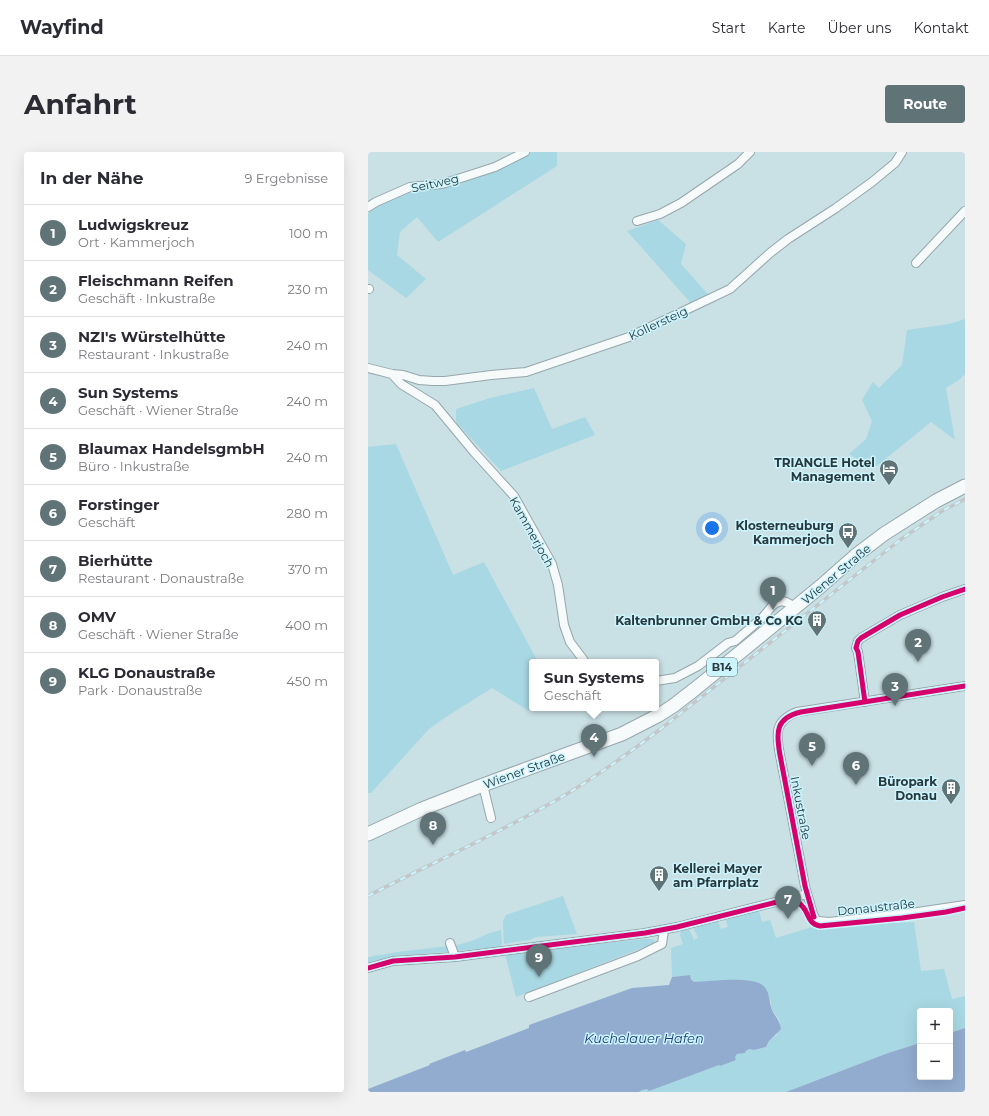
<!DOCTYPE html>
<html lang="de">
<head>
<meta charset="utf-8">
<style>
	:root { --surface:#fff; --page:#f2f2f3; --text:#2b2b33; --muted:#7c7c81; --line:#e1e1e2; --accent:#607377 }
	body { margin:0; font-family:Montserrat,sans-serif; background:var(--page); color:var(--text) }
	.controls { position:absolute; right:12px; bottom:12px; display:grid; overflow:hidden; border-radius:4px; box-shadow:0 4px 16px #0002 }
	.controls button { width:36px; height:36px; display:grid; place-items:center; padding:0; border:0; border-bottom:1px solid var(--line); background:var(--surface); color:var(--text); font:20px sans-serif }
	.you { position:absolute; left:344px; top:376px; width:14px; height:14px; margin:-10px; border:3px solid #fff; border-radius:50%; background:#1a73e8; box-shadow:0 0 0 6px #1a73e833 }
	.badge { display:grid; place-items:center; width:26px; height:26px; border-radius:50%; background:var(--accent); color:#fff; font-size:13px; font-weight:700 }
	.pin { position:absolute; translate:-50% -33px; filter:drop-shadow(0 1px 2px #0008) }
	.pin::after { content:''; position:absolute; top:21px; width:14px; height:12px; background:inherit; clip-path:polygon(0 0,100% 0,50% 100%) }
	.popup { position:absolute; left:161px; top:507px; width:130px; height:52px; box-sizing:border-box; display:grid; place-content:center; border-radius:4px; background:var(--surface); filter:drop-shadow(0 1px 3px #0005); font-size:13px; white-space:nowrap; color:var(--muted) }
	.popup b { font-size:15px; color:var(--text) }
	.popup::after { content:''; position:absolute; left:50%; top:100%; margin-left:-8px; border:8px solid transparent; border-top-color:var(--surface) }
	.list { margin:0; padding:0; list-style:none }
	h2 { display:flex; justify-content:space-between; align-items:center; height:52px; margin:0; padding:0 16px; font-size:17px }
	h2 small { font-size:13px; font-weight:400; color:var(--muted) }
	.list li { display:grid; grid-template-columns:26px 1fr auto; gap:12px; align-items:center; box-sizing:border-box; height:56px; padding:0 16px; border-top:1px solid var(--line) }
	.list b { display:block; font-size:15px; white-space:nowrap }
	.list p { margin:0; font-size:13px; white-space:nowrap; color:var(--muted) }
	.list em { font-size:13px; font-style:normal; color:var(--muted) }
	.map { position:relative; flex:none; width:597px; height:940px; overflow:hidden; border-radius:4px }
	header { display:flex; align-items:center; gap:24px; box-sizing:border-box; height:56px; padding:0 20px; background:var(--surface); border-bottom:1px solid var(--line) }
	header strong { font-size:19px }
	nav { display:flex; gap:22px; margin-inline-start:auto; font-size:14px }
	.intro { display:flex; align-items:center; justify-content:space-between; box-sizing:border-box; height:96px; padding:0 24px }
	h1 { margin:0; font-size:28px }
	.button { padding:10px 18px; border-radius:4px; background:var(--accent); color:#fff; font-size:14px; font-weight:700 }
	main { display:flex; gap:24px; padding:0 24px }
	aside { flex:1; background:var(--surface); border-radius:4px; box-shadow:0 4px 16px #0002 }
	.map>svg:first-child { display:block }
	.green { fill:#a8d8e3 }
	.water { fill:#92accf }
	.lines { fill:none; stroke-linecap:round; stroke-linejoin:round }
	.minor-casing { stroke:#96a7ab; stroke-width:10 }
	.primary-casing { stroke:#96a7ab; stroke-width:15 }
	.minor { stroke:#f7fafb; stroke-width:8 }
	.primary { stroke:#f7fafb; stroke-width:13 }
	.rail-casing { stroke:#c2c8ca; stroke-width:3.5 }
	.rail { stroke:#cbf4fd; stroke-width:2; stroke-dasharray:6; stroke-linecap:butt }
	.cycleway-casing { stroke:#cbf4fd; stroke-width:8 }
	.cycleway { stroke:#d6006c; stroke-width:5 }
	.labels { text-anchor:middle; dominant-baseline:central; stroke-width:3; stroke-linejoin:round; paint-order:stroke }
	.shield { fill:#cbf4fd; stroke:#597076; stroke-width:1 }
	.shield-label { font-size:11px; font-weight:bold; fill:#28383c }
	.street-label { font-size:12px; fill:#28383c; stroke:#cbf4fd }
	.poi-label { font-size:12px; font-weight:bold; fill:#28383c; stroke:#cbf4fd; text-anchor:end }
	.water-label { font-size:13px; font-style:italic; fill:#1b3b76; stroke:#cbf4fd }
</style>
</head>
<body>
<header>
<strong>Wayfind</strong>
<nav><a>Start</a><a>Karte</a><a>Über uns</a><a>Kontakt</a></nav>
</header>
<div class="intro"><h1>Anfahrt</h1><a class="button">Route</a></div>
<main>
<aside>
<h2>In der Nähe<small>9 Ergebnisse</small></h2>
<ul class="list">
<li><span class="badge">1</span><div><b>Ludwigskreuz</b><p>Ort · Kammerjoch</p></div><em>100 m</em></li>
<li><span class="badge">2</span><div><b>Fleischmann Reifen</b><p>Geschäft · Inkustraße</p></div><em>230 m</em></li>
<li><span class="badge">3</span><div><b>NZI's Würstelhütte</b><p>Restaurant · Inkustraße</p></div><em>240 m</em></li>
<li><span class="badge">4</span><div><b>Sun Systems</b><p>Geschäft · Wiener Straße</p></div><em>240 m</em></li>
<li><span class="badge">5</span><div><b>Blaumax HandelsgmbH</b><p>Büro · Inkustraße</p></div><em>240 m</em></li>
<li><span class="badge">6</span><div><b>Forstinger</b><p>Geschäft</p></div><em>280 m</em></li>
<li><span class="badge">7</span><div><b>Bierhütte</b><p>Restaurant · Donaustraße</p></div><em>370 m</em></li>
<li><span class="badge">8</span><div><b>OMV</b><p>Geschäft · Wiener Straße</p></div><em>400 m</em></li>
<li><span class="badge">9</span><div><b>KLG Donaustraße</b><p>Park · Donaustraße</p></div><em>450 m</em></li>
</ul>
</aside>
<div class="map">
<svg width="597" height="940" viewBox="0 0 597 940">
	<rect width="100%" height="100%" fill="#c9e0e5"/>
	<!-- green -->
	<path class="green" d="M159 0H189V14L70 90 49 65 32 80 29 103 58 127 38 146 0 118V61L40 35 69 32Z
		M290 68 318 92 313 112 347 150 319 163 321 149 259 79Z
		M597 167V222L591 228 578 236 587 288 563 270 505 317 481 302 498 287 504 269 494 248 505 230 511 236 534 213 539 178 581 172Z
		M166 236 184 277 217 265 227 283 133 319 88 270V257L122 246Z
		M28 292 85 423 116 410 170 510H164V555L161 559 124 536 78 565 61 577 3 641H0V295Z
		M195 744 209 782 168 785 161 788 136 792 135 769 138 763Z
		M389 759H391L394 770 402 768 408 786 444 775 546 770 553 819 576 817 584 847 597 844V876L582 881V859H552V891L520 901 418 940H271L274 938 367 908V905L369 902 377 901 378 899 381 897 386 898 398 895 401 889 409 883 412 869 403 856V849L332 830H326L321 823 304 825 303 796 315 792 312 783 313 778 317 776 321 777 326 788 330 786 325 775 327 774 349 769 350 770 353 777 360 775 358 769 359 767Z
		M133 778 134 792 133 793V795L21 805 0 812V805L29 800 90 793 106 788 122 781Z
		M276 787H283L286 788 287 791 148 845 137 802Z"/>
	<!-- water -->
	<path class="water" d="M322 823 323 827 326 830C342 830 390 822 398 837 402 843 401 851 404 858 408 866 411 867 413 877L401 889 398 895 386 898 381 897 378 899 377 901 369 902 367 905 368 908 352 914 351 913 281 939 279 937 274 938 271 940H0V937L62 913 61 912 97 898 98 900 161 876V873L264 836 301 833 304 825Z
		M597 876V940H418L520 901 552 891V925H582V881Z"/>
	<g class="lines">
		<defs>
			<path id="minor" d="M0 55 8 50 42 35 74 32 127 15 157 0
				M269 69 292 62 313 51 370 12 382 0
				M548 111 597 59
				M0 137H1
				M0 216 24 222 35 223 51 228 65 229H77L123 223 158 220 261 185 362 137 402 101 420 87 468 56 504 30 527 11 534 0
				M24 222 33 232 67 253 106 300 146 344 184 412 190 433 196 473 202 490 217 510
				M288 529 307 526 330 514 360 491 367 489 380 478 395 465 404 454 408 451 413 449 418 450 428 455
				M597 534 429 560C406 569 408 582 412 603L437 734 445 762 448 768 451 769 461 770 543 761 597 753
				M497 550 490 500 488 496 490 489 493 486 532 463 574 445 597 437
				M115 633 123 666
				M82 791 87 805
				M0 816 25 809 87 805 277 781 309 775 439 742
				M161 845 270 804 294 792 296 778"/>
			<path id="primary" d="M0 682 54 657 115 633 254 582 291 563 305 554 327 537 380 494 453 434 487 404 516 382 568 349 597 334"/>
		</defs>
		<!-- minor casing -->
		<use href="#minor" class="minor-casing"/>
		<!-- primary casing -->
		<use href="#primary" class="primary-casing"/>
		<!-- minor -->
		<use href="#minor" class="minor"/>
		<!-- primary -->
		<use href="#primary" class="primary"/>
		<defs>
			<path id="rail" d="M0 744C64 711 129 682 192 646 228 625 261 601 294 576L532 388 574 359 597 347"/>
		</defs>
		<!-- rail casing -->
		<use href="#rail" class="rail-casing"/>
		<!-- rail -->
		<use href="#rail" class="rail"/>
		<defs>
			<path id="cycleway" d="M497 550 490 500 488 496 490 489 493 486 532 463 574 445 597 437
				M446 765 445 762 437 734 412 603C408 581 407 566 433 560L597 534
				M0 816 25 809 87 805 277 781 309 775 425 746C428 748 432 751 435 755 441 762 440 772 452 774L534 766 578 760 597 756"/>
		</defs>
		<!-- cycleway casing -->
		<use href="#cycleway" class="cycleway-casing"/>
		<!-- cycleway -->
		<use href="#cycleway" class="cycleway"/>
	</g>
	<!-- icons -->
	<defs>
		<symbol id="hotel-pin" viewBox="-11 -11 22 30"><path d="M0 17L-7.5 6A9.5 9.5 0 1 1 7.5 6Z" fill="#607377" stroke="#cbf4fd"/><path d="M-6-4.5h1.5V1H6V5H4.5V3h-9V5H-6ZM-4 0a1.8 1.8 0 1 1 3.6 0ZM.5 0V-2.5h3Q6-2.5 6 0Z" fill="#fff"/></symbol>
		<symbol id="bus-pin" viewBox="-11 -11 22 30"><path d="M0 17L-7.5 6A9.5 9.5 0 1 1 7.5 6Z" fill="#607377" stroke="#cbf4fd"/><path d="M-5-6H5V4H4V6H2V4H-2V6H-4V4H-5ZM-3.5-4V0h7V-4ZM-3.5 1.2v1.5H-2V1.2ZM2 1.2v1.5H3.5V1.2Z" fill="#fff"/></symbol>
		<symbol id="building-pin" viewBox="-11 -11 22 30"><path d="M0 17L-7.5 6A9.5 9.5 0 1 1 7.5 6Z" fill="#607377" stroke="#cbf4fd"/><path d="M-4-6H4V6H1V3H-1V6H-4ZM-2.5-4.3h1.7v1.8h-1.7ZM.8-4.3h1.7v1.8H.8ZM-2.5-1h1.7V.8h-1.7ZM.8-1h1.7V.8H.8Z" fill="#fff"/></symbol>
	</defs>
	<g fill-rule="evenodd">
		<use href="#hotel-pin" x="510" y="306" width="22" height="30"/>
		<use href="#bus-pin" x="469" y="369" width="22" height="30"/>
		<use href="#building-pin" x="438" y="457" width="22" height="30"/>
		<use href="#building-pin" x="572" y="625" width="22" height="30"/>
		<use href="#building-pin" x="280" y="712" width="22" height="30"/>
	</g>
	<g class="labels">
		<!-- shield labels -->
		<rect class="shield" x="339" y="506" width="30" height="18" rx="3"/>
		<g class="shield-label">
			<text x="354" y="515">B14</text>
		</g>
		<!-- street labels -->
		<g class="street-label">
			<text transform="translate(67 31) rotate(-12)">Seitweg</text>
			<text transform="translate(290 171) rotate(-25)">Kollersteig</text>
			<text transform="translate(164 380) rotate(61)">Kammerjoch</text>
			<text transform="translate(468 422) rotate(-40)">Wiener Straße</text>
			<text transform="translate(156 618) rotate(-20)">Wiener Straße</text>
			<text transform="translate(433 656) rotate(79)">Inkustraße</text>
			<text transform="translate(508 755) rotate(-6)">Donaustraße</text>
		</g>
		<!-- poi labels -->
		<g class="poi-label">
			<text x="507" y="310">TRIANGLE Hotel<tspan x="507" dy="14">Management</tspan></text>
			<text x="466" y="373">Klosterneuburg<tspan x="466" dy="14">Kammerjoch</tspan></text>
			<text x="435" y="468">Kaltenbrunner GmbH &amp; Co KG</text>
			<text x="569" y="629">Büropark<tspan x="569" dy="14">Donau</tspan></text>
			<text x="305" y="716" text-anchor="start">Kellerei Mayer<tspan x="305" dy="14">am Pfarrplatz</tspan></text>
		</g>
		<!-- water labels -->
		<g class="water-label">
			<text x="276" y="886">Kuchelauer Hafen</text>
		</g>
	</g>
</svg>
<div class="controls">
<button>+</button>
<button>−</button>
</div>
<div class="you"></div>
<div class="pin badge" style="left:405px;top:458px">1</div>
<div class="pin badge" style="left:550px;top:510px">2</div>
<div class="pin badge" style="left:527px;top:554px">3</div>
<div class="pin badge" style="left:226px;top:605px">4</div>
<div class="popup"><b>Sun Systems</b>Geschäft</div>
<div class="pin badge" style="left:444px;top:614px">5</div>
<div class="pin badge" style="left:488px;top:633px">6</div>
<div class="pin badge" style="left:420px;top:767px">7</div>
<div class="pin badge" style="left:65px;top:693px">8</div>
<div class="pin badge" style="left:171px;top:825px">9</div>
</div>
</main>
</body>
</html>
